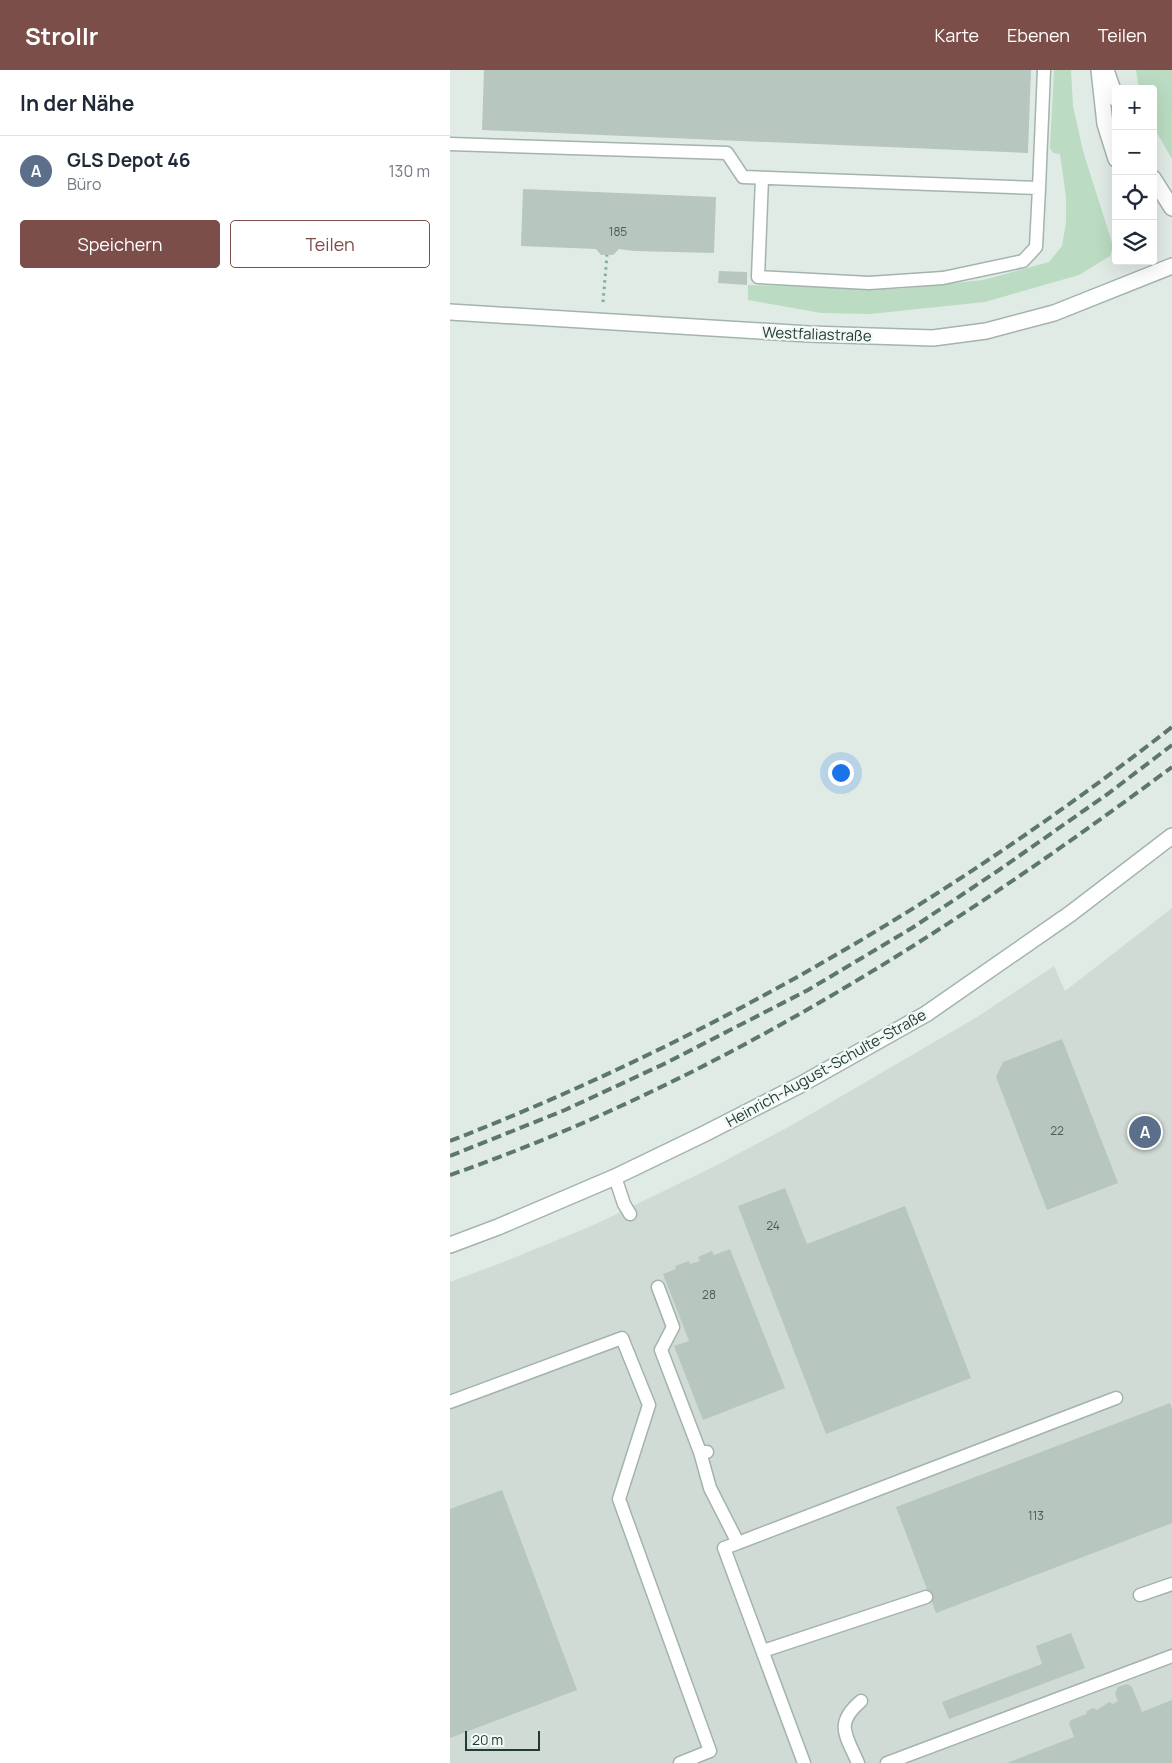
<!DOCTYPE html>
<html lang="de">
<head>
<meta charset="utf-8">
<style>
	:root { --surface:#fff; --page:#f2f2f3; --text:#1f2937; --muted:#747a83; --line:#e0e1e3; --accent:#7c4e49 }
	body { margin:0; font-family:Manrope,sans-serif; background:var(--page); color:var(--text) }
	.controls { position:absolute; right:15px; top:15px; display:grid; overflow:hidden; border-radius:5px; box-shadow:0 5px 20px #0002 }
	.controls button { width:45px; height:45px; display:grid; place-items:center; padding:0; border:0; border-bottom:1px solid var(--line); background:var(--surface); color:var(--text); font:25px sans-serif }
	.scale { position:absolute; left:15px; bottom:12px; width:75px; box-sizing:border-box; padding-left:5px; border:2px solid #223b34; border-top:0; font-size:14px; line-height:18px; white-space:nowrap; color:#223b34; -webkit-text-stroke:4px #f2f8f5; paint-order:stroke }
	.you { position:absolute; left:390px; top:702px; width:18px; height:18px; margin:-12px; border:4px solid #fff; border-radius:50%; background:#1a73e8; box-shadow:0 0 0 8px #1a73e833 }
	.badge { display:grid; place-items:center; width:32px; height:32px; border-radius:50%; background:var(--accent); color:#fff; font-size:16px; font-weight:700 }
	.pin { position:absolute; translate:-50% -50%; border:2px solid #fff; box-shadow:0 1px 5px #0006 }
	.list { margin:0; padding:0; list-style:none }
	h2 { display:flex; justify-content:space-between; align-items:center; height:65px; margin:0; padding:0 20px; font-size:21px }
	h2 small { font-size:16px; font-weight:400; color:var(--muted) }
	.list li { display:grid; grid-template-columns:32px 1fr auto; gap:15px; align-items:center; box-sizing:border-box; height:70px; padding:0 20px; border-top:1px solid var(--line) }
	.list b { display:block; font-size:19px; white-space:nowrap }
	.list p { margin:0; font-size:16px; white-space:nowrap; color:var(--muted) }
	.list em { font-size:16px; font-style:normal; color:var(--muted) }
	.actions { display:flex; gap:10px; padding:15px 20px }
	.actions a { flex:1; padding:11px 0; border:1px solid var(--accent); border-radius:5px; text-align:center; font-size:18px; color:var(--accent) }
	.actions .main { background:var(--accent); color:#fff }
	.icon { flex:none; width:28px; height:28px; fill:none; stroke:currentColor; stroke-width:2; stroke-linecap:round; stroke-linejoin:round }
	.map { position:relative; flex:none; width:722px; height:1693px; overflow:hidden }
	header { display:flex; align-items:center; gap:30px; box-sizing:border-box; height:70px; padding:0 25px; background:var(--accent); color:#fff }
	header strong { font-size:24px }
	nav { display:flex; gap:28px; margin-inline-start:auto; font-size:18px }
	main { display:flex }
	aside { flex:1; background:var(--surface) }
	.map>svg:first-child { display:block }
	.built { fill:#d0dbd5 }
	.green { fill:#bbdcc2 }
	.building { fill:#b7c6bf }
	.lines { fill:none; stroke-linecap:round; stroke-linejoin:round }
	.service-casing { stroke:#a4b3ad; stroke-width:15 }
	.minor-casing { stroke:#a4b3ad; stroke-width:18 }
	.tertiary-casing { stroke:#a4b3ad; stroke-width:18 }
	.path { stroke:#83ae9f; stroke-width:3; stroke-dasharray:2.5 4; stroke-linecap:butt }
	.service { stroke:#fff; stroke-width:12 }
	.minor { stroke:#fff; stroke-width:15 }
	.tertiary { stroke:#fff; stroke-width:15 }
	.rail { stroke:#5d776f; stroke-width:4; stroke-dasharray:10 5; stroke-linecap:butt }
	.labels { text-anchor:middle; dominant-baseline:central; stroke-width:4.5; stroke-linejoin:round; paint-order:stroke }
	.number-label { font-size:12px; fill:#475e57 }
	.street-label { font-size:15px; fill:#223b34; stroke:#f2f8f5 }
</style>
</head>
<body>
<header>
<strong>Strollr</strong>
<nav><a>Karte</a><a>Ebenen</a><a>Teilen</a></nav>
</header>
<main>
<aside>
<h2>In der Nähe<small></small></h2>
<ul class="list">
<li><span class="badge" style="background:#5c6f8a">A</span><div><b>GLS Depot 46</b><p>Büro</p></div><em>130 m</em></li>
</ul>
<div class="actions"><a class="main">Speichern</a><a>Teilen</a></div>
</aside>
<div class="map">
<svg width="722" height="1693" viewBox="0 0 722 1693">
	<rect width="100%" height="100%" fill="#e1ebe6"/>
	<!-- built -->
	<path class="built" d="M722 838V1693H0V1212L51 1193 146 1154 263 1097 342 1055 527 947 604 896 615 921Z"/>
	<!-- green -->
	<path class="green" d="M604 0H621L623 36 633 81 663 176 660 186 629 205 535 232 420 244 371 243 298 230V215L449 219 533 210 599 192 612 176 616 152V127L610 84 603 83 600 78Z
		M686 0H722V89L703 56V19H689Z"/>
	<!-- building -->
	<path class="building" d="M34 0H581L578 83 32 60Z
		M73 119 266 127 264 183 184 181 169 179 163 185H151L146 179 71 176Z
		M269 201 297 202V215L268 213Z
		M612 969 668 1113 597 1140 546 1007 553 992Z
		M335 1118 357 1174 455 1136 521 1308 376 1364 288 1136Z
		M280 1179 335 1318 253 1350 224 1276 239 1271 213 1204 226 1199 225 1196 239 1191 240 1194 250 1191 248 1187 262 1181 264 1185Z
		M720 1333 722 1339V1453L486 1543 446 1437Z
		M52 1420 127 1620 0 1668V1439Z
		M621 1563 635 1598 499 1649 492 1632 592 1594 586 1576Z
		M677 1614 682 1617 692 1642 722 1630V1693H557L624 1667 619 1653 621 1650 636 1644 637 1641 643 1638 647 1640 659 1632 663 1634 668 1631 665 1624 668 1617Z"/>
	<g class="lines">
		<defs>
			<path id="service" d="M0 74 277 83 293 107 589 118 594 0
				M312 108 308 207 419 213 493 208 573 191 586 177 589 118
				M165 1107 174 1134 180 1144
				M208 1217 223 1257 211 1280 250 1382H257
				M0 1332 172 1268 199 1335 169 1429 260 1681 230 1693
				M250 1382 260 1418 288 1473 274 1478 354 1693
				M288 1473 666 1328
				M690 1525 722 1514
				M313 1581 476 1527
				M408 1693C396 1665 384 1654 411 1631
				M437 1693 722 1586"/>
			<path id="minor" d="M649 0 655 54 666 89
				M656 0 666 29
				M703 108 722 138"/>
			<path id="tertiary" d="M0 242 359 264 483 268 536 261 604 243 722 196
				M0 1175 48 1157 165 1107 254 1064 350 1015 476 944 620 844 722 766"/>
		</defs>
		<!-- service casing -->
		<use href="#service" class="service-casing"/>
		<!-- minor casing -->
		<use href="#minor" class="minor-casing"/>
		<!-- tertiary casing -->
		<use href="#tertiary" class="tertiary-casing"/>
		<!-- path -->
		<path class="path" d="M153 232 157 185"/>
		<!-- service -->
		<use href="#service" class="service"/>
		<!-- minor -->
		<use href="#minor" class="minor"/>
		<!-- tertiary -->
		<use href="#tertiary" class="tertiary"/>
		<!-- rail -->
		<path class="rail" d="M0 1071C260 970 502 829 722 657
			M0 1086 115 1040 216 993 358 920 462 858 549 800 659 723 722 675
			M0 1105C262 1014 500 862 722 697"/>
	</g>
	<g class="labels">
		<!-- number labels -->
		<g class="number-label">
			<text x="168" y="161">185</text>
			<text x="607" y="1060">22</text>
			<text x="323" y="1155">24</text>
			<text x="259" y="1224">28</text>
			<text x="586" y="1445">113</text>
		</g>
		<!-- street labels -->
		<g class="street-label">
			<text transform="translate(367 264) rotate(2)">Westfaliastraße</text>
			<text transform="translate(376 998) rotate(-29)">Heinrich-August-Schulte-Straße</text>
		</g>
	</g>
</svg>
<div class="controls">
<button>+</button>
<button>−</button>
<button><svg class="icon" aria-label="locate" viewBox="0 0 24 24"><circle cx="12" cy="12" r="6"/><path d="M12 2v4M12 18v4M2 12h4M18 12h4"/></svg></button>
<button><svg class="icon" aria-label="layers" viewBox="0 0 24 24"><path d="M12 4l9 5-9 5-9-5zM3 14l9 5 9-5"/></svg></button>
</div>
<div class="scale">20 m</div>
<div class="you"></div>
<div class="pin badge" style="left:695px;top:1062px;background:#5c6f8a">A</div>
</div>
</main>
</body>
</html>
